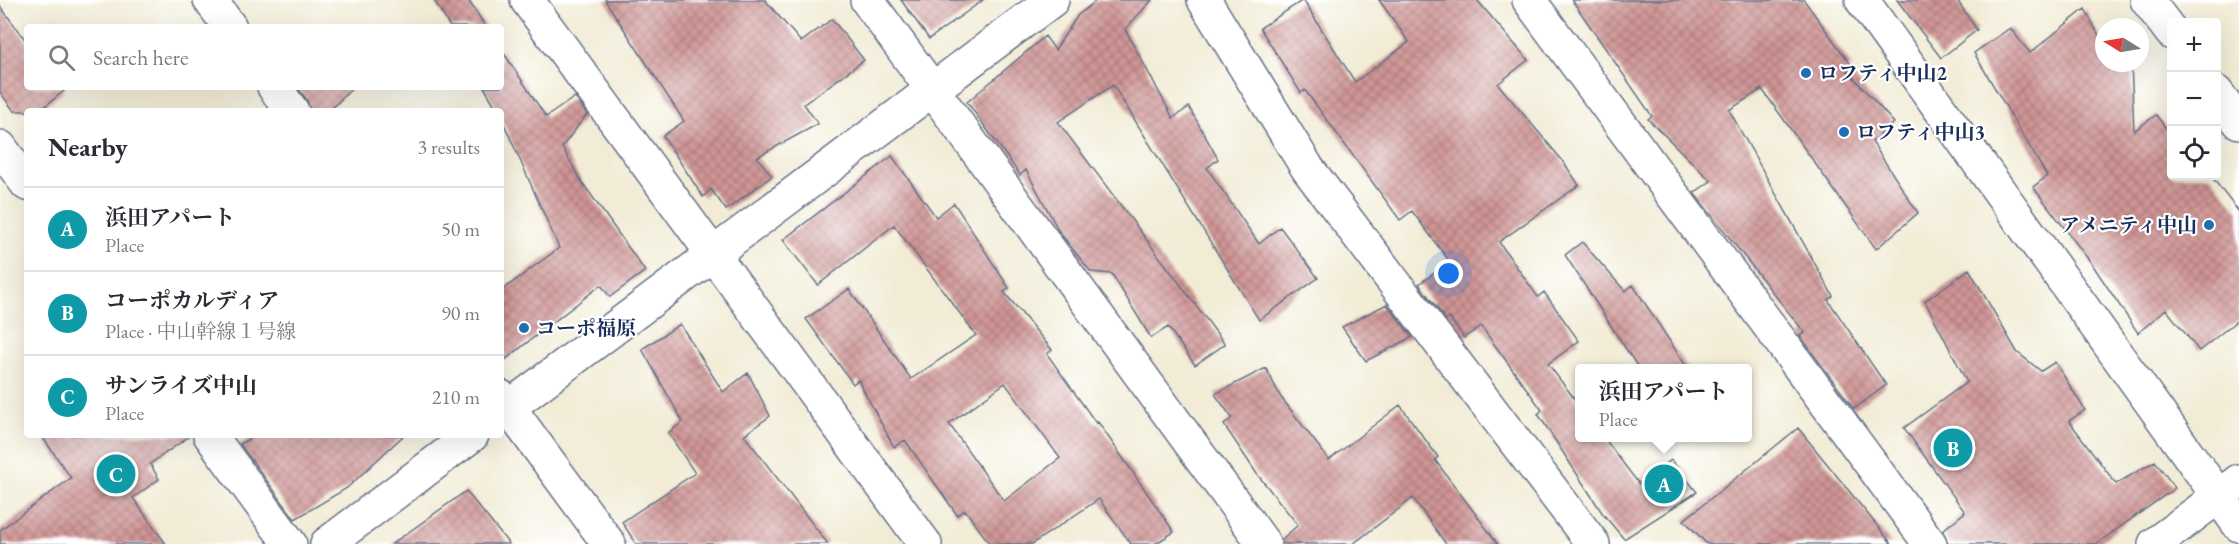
<!DOCTYPE html>
<html lang="en">
<head>
<meta charset="utf-8">
<style>
	:root { --surface:#fff; --page:#f7f7f7; --text:#2b2b33; --muted:#7c7c81; --line:#e1e1e2; --accent:#1f6fb2 }
	body { margin:0; font-family:"EB Garamond","Noto Serif JP",serif; background:var(--page); color:var(--text) }
	.controls { position:absolute; right:18px; top:18px; display:grid; overflow:hidden; border-radius:6px; box-shadow:0 6px 24px #0002 }
	.controls button { width:54px; height:54px; display:grid; place-items:center; padding:0; border:0; border-bottom:2px solid var(--line); background:var(--surface); color:var(--text); font:30px sans-serif }
	.compass { position:absolute; left:2095px; top:18px; width:54px; height:54px; border-radius:50%; background:var(--surface); box-shadow:0 6px 24px #0002; rotate:281deg }
	.you { position:absolute; left:1449px; top:274px; width:21px; height:21px; margin:-15px; border:4px solid #fff; border-radius:50%; background:#1a73e8; box-shadow:0 0 0 9px #1a73e833 }
	.badge { display:grid; place-items:center; width:39px; height:39px; border-radius:50%; background:var(--accent); color:#fff; font-size:20px; font-weight:700 }
	.pin { position:absolute; translate:-50% -50%; border:3px solid #fff; box-shadow:0 2px 6px #0006 }
	.popup { position:absolute; left:1575px; top:364px; width:177px; height:78px; box-sizing:border-box; display:grid; place-content:center; border-radius:6px; background:var(--surface); filter:drop-shadow(0 2px 4px #0005); font-size:20px; white-space:nowrap; color:var(--muted) }
	.popup b { font-size:22px; color:var(--text) }
	.popup::after { content:''; position:absolute; left:50%; top:100%; margin-left:-12px; border:12px solid transparent; border-top-color:var(--surface) }
	.list { margin:0; padding:0; list-style:none }
	h2 { display:flex; justify-content:space-between; align-items:center; height:78px; margin:0; padding:0 24px; font-size:26px }
	h2 small { font-size:20px; font-weight:400; color:var(--muted) }
	.list li { display:grid; grid-template-columns:39px 1fr auto; gap:18px; align-items:center; box-sizing:border-box; height:84px; padding:0 24px; border-top:2px solid var(--line) }
	.list b { display:block; font-size:22px; white-space:nowrap }
	.list p { margin:0; font-size:20px; white-space:nowrap; color:var(--muted) }
	.list em { font-size:20px; font-style:normal; color:var(--muted) }
	.icon { flex:none; width:33px; height:33px; fill:none; stroke:currentColor; stroke-width:2; stroke-linecap:round; stroke-linejoin:round }
	.map { position:relative; flex:none; width:2239px; height:544px; overflow:hidden }
	.search { position:absolute; background:var(--surface); box-shadow:0 6px 24px #0002; left:24px; top:24px; width:480px; height:66px; display:flex; align-items:center; gap:15px; box-sizing:border-box; padding:0 21px; border-radius:6px; color:var(--muted); font-size:22px }
	.panel { position:absolute; background:var(--surface); box-shadow:0 6px 24px #0002; left:24px; top:108px; width:480px; height:330px; border-radius:6px }
	.map>svg:first-child { display:block }
	.building { fill:url(#building-cross-hatch); fill-rule:evenodd }
	.lines { fill:none; stroke-linecap:round; stroke-linejoin:round }
	.minor-casing { stroke:#667188; stroke-width:36 }
	.tertiary-casing { stroke:#667188; stroke-width:36 }
	.minor { stroke:#fff; stroke-width:33 }
	.tertiary { stroke:#fff; stroke-width:33 }
	.poi-dot { fill:#1f6fb2; stroke:#fff; stroke-width:2 }
	.labels { text-anchor:middle; dominant-baseline:central; stroke-width:4.5; stroke-linejoin:round; paint-order:stroke }
	.poi-label { font-size:20px; font-weight:bold; fill:#1b2f5e; stroke:#fff; text-anchor:start }
</style>
</head>
<body>
<div class="map">
<svg width="2239" height="544" viewBox="0 0 2239 544">
	<defs>
		<pattern id="building-cross-hatch" width="8" height="8" patternUnits="userSpaceOnUse" patternTransform="scale(1.5)"><rect width="8" height="8" fill="#d09594"/><path d="M0 0l8 8M0 8l8-8" fill="none" stroke="#a87a7c"/></pattern>
	</defs>
	<rect width="100%" height="100%" fill="#fff"/>
	<filter id="ink" filterUnits="userSpaceOnUse"><feTurbulence type="fractalNoise" baseFrequency=".0167" numOctaves="2"/><feDisplacementMap in="SourceGraphic" scale="12" xChannelSelector="R" yChannelSelector="G"/><feConvolveMatrix kernelMatrix="1 2 1 2 8 2 1 2 1" color-interpolation-filters="sRGB"/></filter>
	<filter id="wash" filterUnits="userSpaceOnUse"><feTurbulence type="fractalNoise" baseFrequency=".008" numOctaves="4" result="noise"/><feDisplacementMap in="SourceGraphic" scale="24" xChannelSelector="R" yChannelSelector="G"/><feGaussianBlur stdDeviation="1.35" result="paint"/><feColorMatrix in="noise" values="0 0 0 0 0 0 0 0 0 0 0 0 0 0 0 0 0 1.4 0 .05"/><feComposite in="paint" operator="in"/></filter>
	<g filter="url(#wash)">
		<rect width="100%" height="100%" fill="#f2ecd6"/>
		<g id="blocks">
			<!-- building -->
			<path class="building" d="M434 0H468L486 27H450Z
				M605 0H765L801 42 832 19 864 60 804 104 818 124 757 157 772 176 726 210 711 189 703 197 663 136 684 121Z
				M901 0H983L929 39Z
				M1097 0H1152L1125 29 1173 118 1189 107 1218 159 1207 168 1259 244 1280 227 1318 278 1259 320 1113 85 1058 122 1225 344 1195 365 1168 327 1151 338 1112 274 1091 272 1060 233 1026 170 1020 175 967 102 1045 36 1055 50 1078 15Z
				M1303 0 1355 82 1409 42 1379 0H1477L1528 60 1498 84 1562 160 1579 185 1499 242 1538 297 1544 292 1579 341 1548 364 1580 406V438H1604L1639 484 1671 460 1697 492 1624 539 1603 514 1538 414 1542 410 1481 326 1464 338 1450 318 1446 320 1419 284 1450 262 1412 211 1400 220 1305 90 1301 93 1260 28Z
				M1572 0H1804L1852 66 1847 70 1894 123 1872 142 1918 213 1876 249 1762 89 1729 110 1833 296 1828 300 1886 385 1854 409 1800 336 1805 333 1694 193 1711 181 1648 119 1652 116Z
				M1897 0H1957L1977 30 1941 58Z
				M0 6 27 42V87H61L64 91 39 111H14L0 92Z
				M2085 9 2104 45V63H2131L2134 131 2156 115 2172 136V176H2211L2239 212V319L2199 351 2166 309 2138 333 2092 264 2033 187 2047 176 1974 53 2010 28 2030 53Z
				M501 49 546 117 575 97 587 114 562 147 582 182 645 271 610 297 601 285 501 363V291L559 248 501 117V111H498L484 87H501Z
				M297 87H353L329 111H310L307 100Z
				M892 156 936 217 954 203 1009 288 1004 292 1052 350 1047 354 1096 423 1098 422 1174 532 1155 544H1131L1099 499 1032 544H990L965 510 957 515 905 440 894 447 858 380 853 384 806 319 849 289 911 379 976 335 894 225 818 285 783 240ZM1005 383 1060 458 1004 501 949 424Z
				M1582 242 1625 291 1633 285 1688 369H1639L1565 255Z
				M1969 269 2017 352 2041 371 2055 362 2085 410 2069 421 2116 484 2155 461 2175 488 2096 544H1948L1943 530 1965 512 1904 428 1967 382 1925 301Z
				M1387 304 1412 337 1366 361 1342 327Z
				M680 324 723 392 748 373 770 416 744 435 828 544H636L622 522 695 473 668 433 683 422 642 349Z
				M1266 368 1280 396 1329 460 1400 405 1438 457 1435 460 1498 544H1446L1413 498 1353 544H1282V539L1298 525 1257 474 1224 425 1232 418 1215 394Z
				M1798 428 1892 544H1707L1684 520Z
				M41 435H191L150 464 159 479 133 498 166 544H0V530L71 478Z
				M255 435H404L347 488 295 519 240 444Z
				M466 491 509 544H392Z"/>
		</g>
	</g>
	<g filter="url(#ink)">
		<use href="#blocks" fill-opacity="0" stroke="#667188" stroke-width="1.5"/>
		<g class="lines">
			<defs>
				<path id="minor" d="M210 0 230 27
					M527 0 925 544
					M867 0 1264 544
					M1204 0 1308 169 1593 544
					M1529 0 1930 544
					M1862 0 2239 525
					M2147 0 2172 33
					M274 87 292 111
					M2216 92 2239 122
					M0 147 27 184
					M501 397 609 544
					M501 413 1052 0
					M210 435 290 544
					M327 544 472 435"/>
				<path id="tertiary" d="M2155 544 2239 481"/>
			</defs>
			<!-- minor casing -->
			<use href="#minor" class="minor-casing"/>
			<!-- tertiary casing -->
			<use href="#tertiary" class="tertiary-casing"/>
			<!-- minor -->
			<use href="#minor" class="minor"/>
			<!-- tertiary -->
			<use href="#tertiary" class="tertiary"/>
		</g>
	</g>
	<!-- markers -->
	<g class="poi-dot">
		<circle cx="1806" cy="73" r="6"/>
		<circle cx="1844" cy="132" r="6"/>
		<circle cx="2209" cy="225" r="6"/>
		<circle cx="524" cy="328" r="6"/>
	</g>
	<g class="labels">
		<!-- poi labels -->
		<g class="poi-label">
			<text x="1818" y="73">ロフティ中山2</text>
			<text x="1856" y="132">ロフティ中山3</text>
			<text x="2197" y="225" text-anchor="end">アメニティ中山</text>
			<text x="536" y="328">コーポ福原</text>
		</g>
	</g>
</svg>
<div class="controls">
<button>+</button>
<button>−</button>
<button><svg class="icon" aria-label="locate" viewBox="0 0 24 24"><circle cx="12" cy="12" r="6"/><path d="M12 2v4M12 18v4M2 12h4M18 12h4"/></svg></button>
</div>
<svg class="compass" viewBox="-18 -18 36 36"><path d="M0-13l5 13h-10z" fill="#e53935"/><path d="M0 13l5-13h-10z" fill="#7c7c81"/></svg>
<div class="you"></div>
<div class="pin badge" style="left:1664px;top:484px;background:#0f9aa8">A</div>
<div class="popup"><b>浜田アパート</b>Place</div>
<div class="pin badge" style="left:1953px;top:448px;background:#0f9aa8">B</div>
<div class="pin badge" style="left:116px;top:474px;background:#0f9aa8">C</div>
<div class="search"><svg class="icon" aria-label="search" viewBox="0 0 24 24"><circle cx="10" cy="10" r="6"/><path d="M15 15l6 6"/></svg>Search here</div>
<section class="panel">
<h2>Nearby<small>3 results</small></h2>
<ul class="list">
<li><span class="badge" style="background:#0f9aa8">A</span><div><b>浜田アパート</b><p>Place</p></div><em>50 m</em></li>
<li><span class="badge" style="background:#0f9aa8">B</span><div><b>コーポカルディア</b><p>Place · 中山幹線１号線</p></div><em>90 m</em></li>
<li><span class="badge" style="background:#0f9aa8">C</span><div><b>サンライズ中山</b><p>Place</p></div><em>210 m</em></li>
</ul>
</section>
</div>
</body>
</html>
